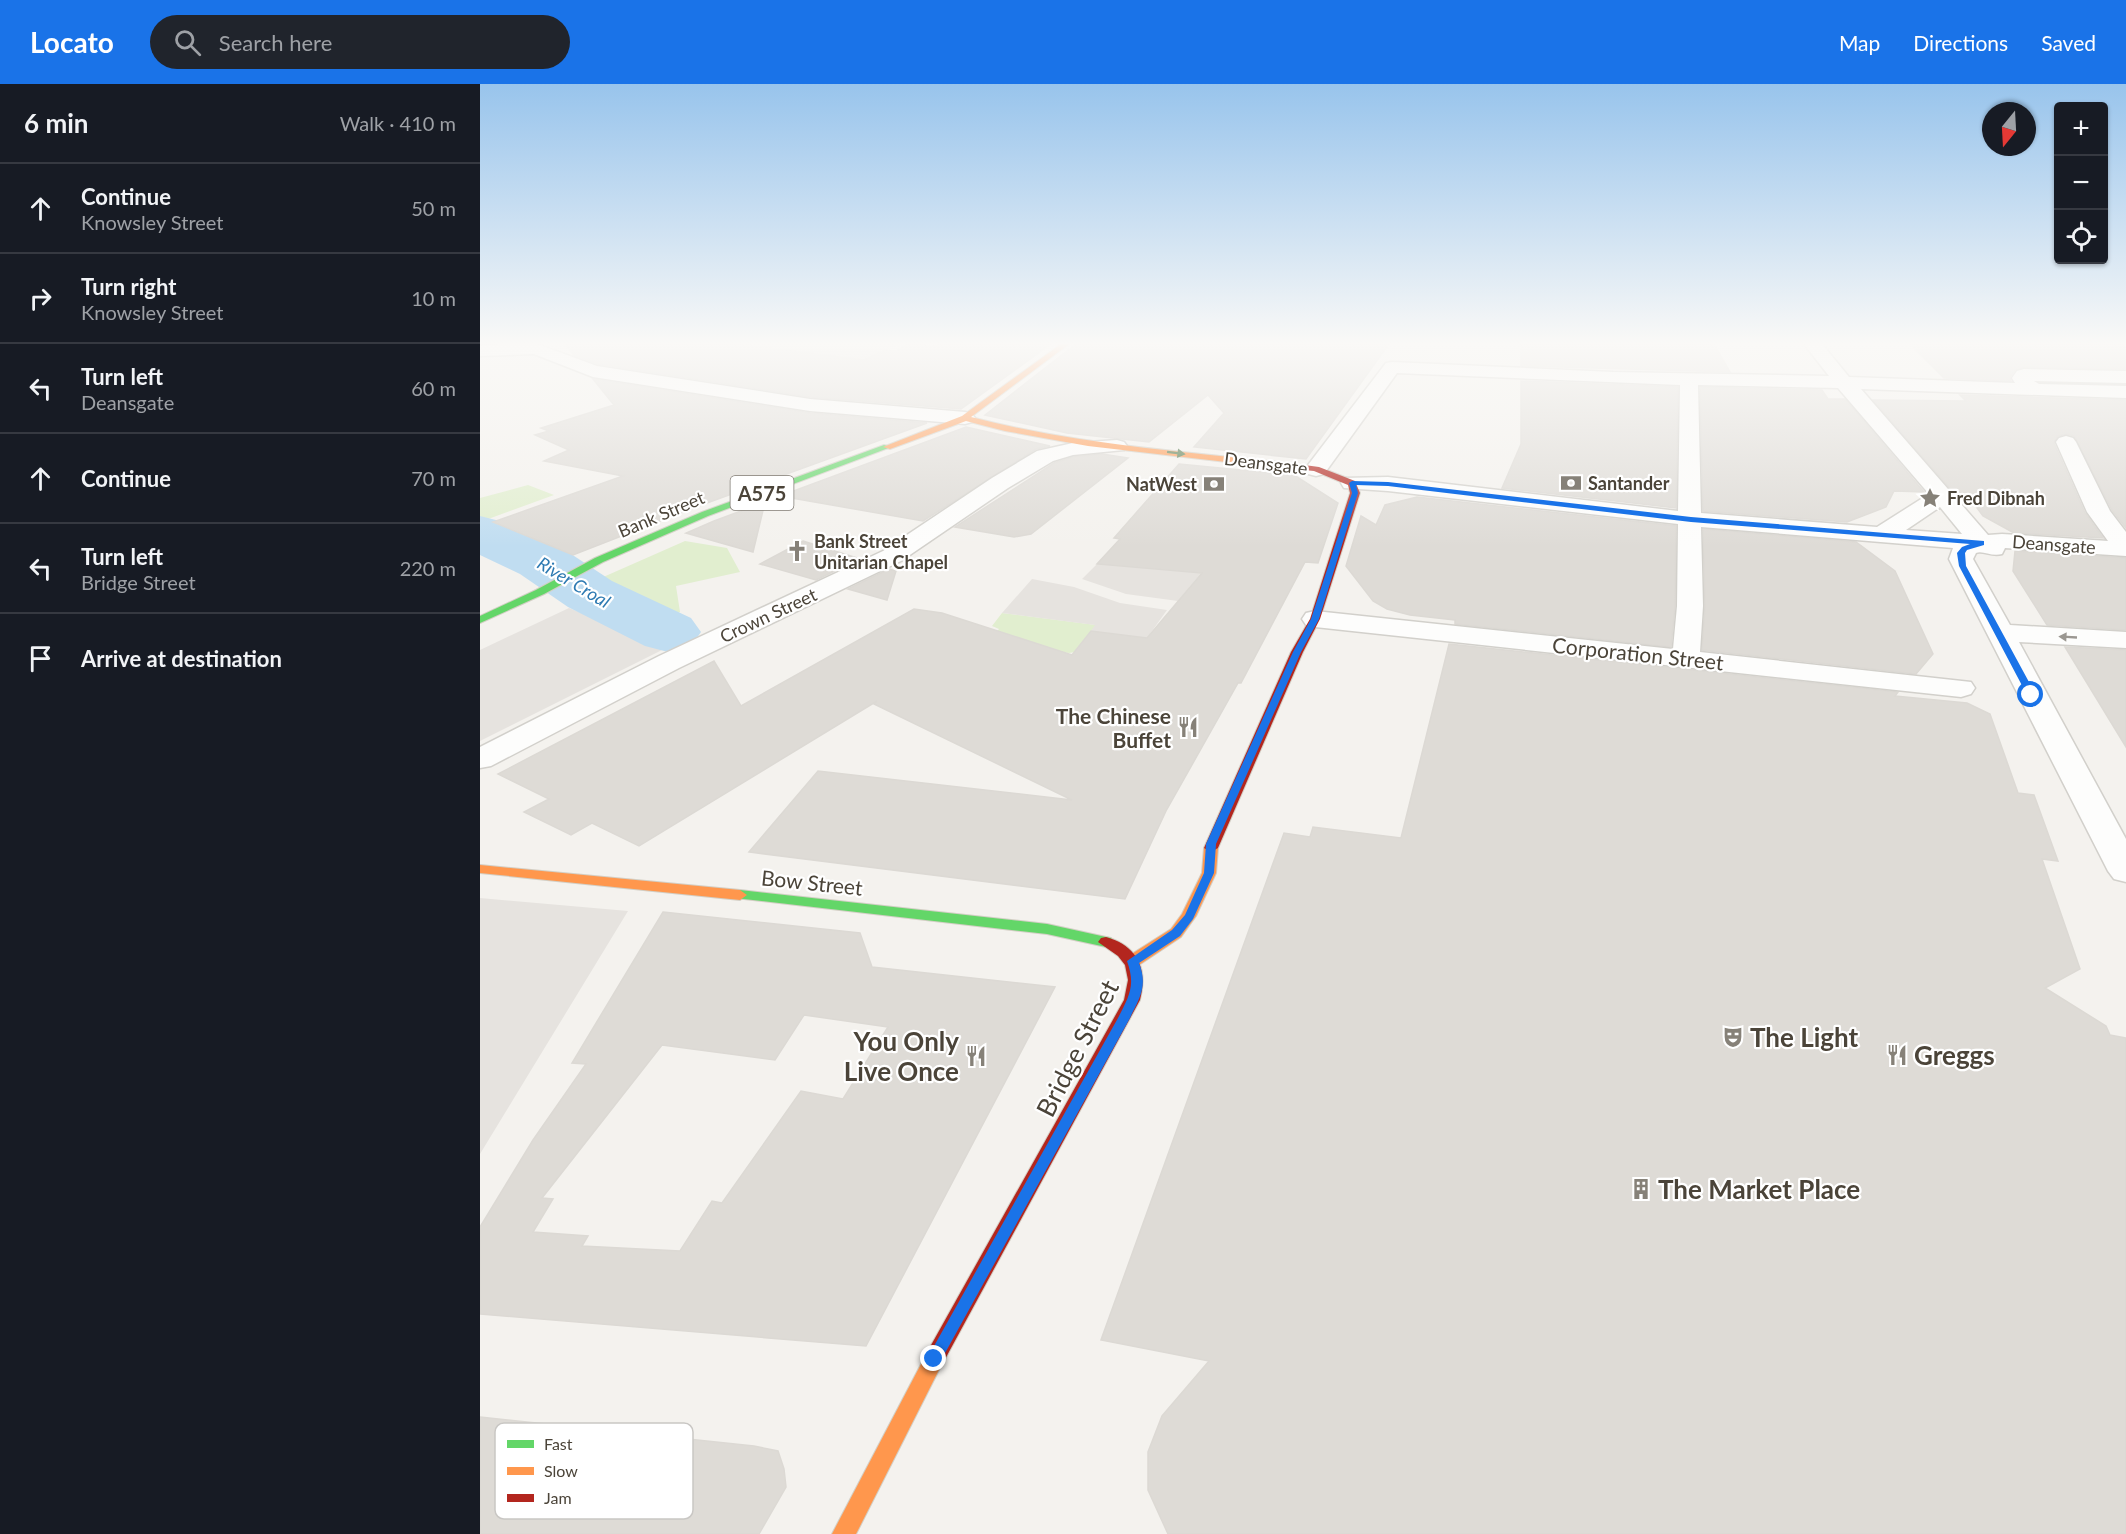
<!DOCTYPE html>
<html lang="en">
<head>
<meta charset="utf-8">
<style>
	:root { --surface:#171b24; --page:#20242c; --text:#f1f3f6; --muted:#9ea1a6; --line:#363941; --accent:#1a73e8 }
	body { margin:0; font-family:Lato,sans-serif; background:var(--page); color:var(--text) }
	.controls { position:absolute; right:18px; top:18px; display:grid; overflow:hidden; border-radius:6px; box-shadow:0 2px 4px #0004 }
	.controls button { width:54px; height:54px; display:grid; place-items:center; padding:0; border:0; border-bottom:2px solid var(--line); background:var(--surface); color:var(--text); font:30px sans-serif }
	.compass { position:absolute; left:1502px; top:18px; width:54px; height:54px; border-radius:50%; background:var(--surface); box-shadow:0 2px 4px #0004; rotate:198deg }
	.stop { position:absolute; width:18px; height:18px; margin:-14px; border:4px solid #1a73e8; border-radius:50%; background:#fff }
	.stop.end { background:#1a73e8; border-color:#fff; box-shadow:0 2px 6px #0008 }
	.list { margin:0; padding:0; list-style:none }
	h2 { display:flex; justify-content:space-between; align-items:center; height:78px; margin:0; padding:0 24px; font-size:26px }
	h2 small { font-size:20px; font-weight:400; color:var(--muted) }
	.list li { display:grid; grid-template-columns:39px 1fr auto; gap:18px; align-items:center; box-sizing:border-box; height:90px; padding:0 24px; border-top:2px solid var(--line) }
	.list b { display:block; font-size:22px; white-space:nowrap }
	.list p { margin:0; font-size:20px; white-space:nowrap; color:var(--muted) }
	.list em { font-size:20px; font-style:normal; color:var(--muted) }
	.icon { flex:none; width:33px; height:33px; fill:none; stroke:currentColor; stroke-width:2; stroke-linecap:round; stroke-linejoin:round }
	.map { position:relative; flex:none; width:1646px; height:1450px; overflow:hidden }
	header { display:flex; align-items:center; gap:36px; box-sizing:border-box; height:84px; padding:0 30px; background:var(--accent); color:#fff }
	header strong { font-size:28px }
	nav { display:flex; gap:33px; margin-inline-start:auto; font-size:21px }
	.search { width:420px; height:54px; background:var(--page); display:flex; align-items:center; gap:15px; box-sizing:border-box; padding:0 21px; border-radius:33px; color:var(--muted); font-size:22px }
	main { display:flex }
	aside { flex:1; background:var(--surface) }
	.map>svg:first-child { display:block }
	.green { fill:#e1eecf }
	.parking { fill:#e6e3df }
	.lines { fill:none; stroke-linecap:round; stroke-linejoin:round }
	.river { fill:#c0ddf1; fill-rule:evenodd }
	.building { fill:#dedbd6; stroke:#dcd9d4; stroke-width:1.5; fill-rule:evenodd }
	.street-casing { stroke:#d2d0cb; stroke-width:3 }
	.fast-casing { stroke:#d3cfc5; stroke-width:2 }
	.slow-casing { stroke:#d3cfc5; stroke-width:2 }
	.jam-casing { stroke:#d3cfc5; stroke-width:2 }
	.street { fill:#fdfdfc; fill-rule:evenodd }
	.fast { fill:#63d668; fill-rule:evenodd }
	.slow { fill:#ff974d; fill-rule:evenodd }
	.jam { fill:#b3261e; fill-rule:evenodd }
	.oneway { fill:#537749 }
	.oneway2 { fill:#9b9791 }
	.route { fill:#1a73e8 }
	.labels { text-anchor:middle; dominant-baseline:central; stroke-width:4.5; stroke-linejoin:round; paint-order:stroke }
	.far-street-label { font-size:18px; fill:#4b4439; stroke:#fff }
	.far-poi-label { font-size:18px; font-weight:bold; fill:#4b4439; stroke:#fff; text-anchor:start }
	.far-water-label { font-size:18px; font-style:italic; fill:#2e7ab2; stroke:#fff }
	.shield { fill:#fff; stroke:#817c74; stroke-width:1.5 }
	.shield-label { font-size:20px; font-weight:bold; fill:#4b4439 }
	.street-label { font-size:21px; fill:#4b4439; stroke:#fff }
	.poi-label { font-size:21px; font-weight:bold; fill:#4b4439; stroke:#fff; text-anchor:end }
	.near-poi-label { font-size:26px; font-weight:bold; fill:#4b4439; stroke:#fff; text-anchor:start }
	.near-street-label { font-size:26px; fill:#4b4439; stroke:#fff }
	.key { fill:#fff; stroke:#c9c7c4; stroke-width:1.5 }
	.key-label { font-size:16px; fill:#4b4439 }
</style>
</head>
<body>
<header>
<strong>Locato</strong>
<div class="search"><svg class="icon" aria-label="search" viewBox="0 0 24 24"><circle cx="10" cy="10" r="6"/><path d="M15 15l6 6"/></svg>Search here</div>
<nav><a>Map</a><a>Directions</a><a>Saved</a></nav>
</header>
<main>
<aside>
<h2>6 min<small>Walk · 410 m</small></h2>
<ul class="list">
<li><svg class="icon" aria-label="ahead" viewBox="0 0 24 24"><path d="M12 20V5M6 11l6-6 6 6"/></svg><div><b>Continue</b><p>Knowsley Street</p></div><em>50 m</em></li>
<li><svg class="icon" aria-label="right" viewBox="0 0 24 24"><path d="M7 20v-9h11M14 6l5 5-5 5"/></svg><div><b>Turn right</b><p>Knowsley Street</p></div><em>10 m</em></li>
<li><svg class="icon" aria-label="left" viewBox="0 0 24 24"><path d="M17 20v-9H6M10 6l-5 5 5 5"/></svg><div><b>Turn left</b><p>Deansgate</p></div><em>60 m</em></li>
<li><svg class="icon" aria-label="ahead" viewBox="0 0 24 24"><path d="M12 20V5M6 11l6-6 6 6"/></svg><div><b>Continue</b></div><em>70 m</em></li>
<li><svg class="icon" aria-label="left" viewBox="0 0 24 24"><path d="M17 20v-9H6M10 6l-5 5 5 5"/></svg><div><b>Turn left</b><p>Bridge Street</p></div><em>220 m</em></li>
<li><svg class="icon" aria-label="arrive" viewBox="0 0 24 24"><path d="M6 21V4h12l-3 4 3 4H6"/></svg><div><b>Arrive at destination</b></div></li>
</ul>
</aside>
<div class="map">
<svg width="1646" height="1450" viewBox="0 0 1646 1450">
	<rect width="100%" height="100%" fill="#f4f2ee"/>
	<!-- green -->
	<path class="green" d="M48 401 74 411 0 438V414Z
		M205 457 247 464 260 488 196 502 200 528 164 546 104 520 121 494Z
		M522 529 616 541 595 568 589 569 508 558 519 545 512 542Z"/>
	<!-- parking -->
	<path class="parking" d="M249 260H418L383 277 312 267 298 273 246 261Z
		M617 480 721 489 698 517 646 510 602 495Z
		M552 495 594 503 640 519 687 526 667 554 611 547 615 541 522 529Z
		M89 524 186 564 0 657V566Z
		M0 814 148 827 0 1070Z"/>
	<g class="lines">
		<!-- river -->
		<path class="river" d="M0 432 20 437 82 464 132 497 211 534 221 548 211 562 188 568 165 562 88 523 40 490 0 471Z"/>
	</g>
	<!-- building -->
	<path class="building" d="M85 260H257L384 276 405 266 416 267 427 260 456 262 460 260H571L481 325 330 313 118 280 94 271Z
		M596 260H909L826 375 714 363 744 329 728 311 669 358 587 349 505 331Z
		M1041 260H1234L1250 288 1041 282Z
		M1430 260H1646V285L1544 283 1535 286 1530 293 1531 297 1464 294Z
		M113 295 330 329 447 339 216 423 93 471 13 438 143 392 64 377 89 366 55 351 69 347 61 344 134 321Z
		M1041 297 1198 303 1196 424 1022 404 1041 360Z
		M1220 303 1342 306 1348 315H1365L1444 408 1414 407 1406 423 1367 438 1223 427Z
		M1480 311 1646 316V444L1632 426 1594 352 1587 350 1578 352 1574 359 1605 429 1623 454 1534 449 1503 432 1486 409H1474L1393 316 1486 317Z
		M486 343 570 362 556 365 443 437 300 412Z
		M622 370 648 374 551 450 534 453 475 443 574 379 593 373Z
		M699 380 814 391 858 419 838 479 825 478 761 599H758L686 727 645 815 269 768 338 687 592 716 394 620 397 617 159 762 112 739 91 751 44 728 69 715 18 690 234 577 261 622 434 525 462 529 592 571 611 547 667 554 722 489 617 480 640 455 634 454Z
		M937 413 1196 442 1195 522 1191 563 975 540V536L930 531 907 525 893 517 866 482 881 432 896 441 905 421Z
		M285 418 273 468 206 449 234 437Z
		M1223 445 1376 458 1415 487 1453 570 1436 590 1222 566 1225 522Z
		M323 457 380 475 336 496 280 480Z
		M1535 467 1646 474V546L1567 541 1533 487Z
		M409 485 416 487 407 516 368 505Z
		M969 560 1418 608 1415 612 1487 619 1510 630 1538 709 1554 711 1578 777 1562 775 1600 885 1565 904 1626 942 1630 951 1646 954V1450H688L668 1406V1368L682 1332 729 1277 621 1256 804 749 830 753 833 743 921 754Z
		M1585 563 1646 566V663Z
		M183 828 380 849 392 883 575 903 386 1262 0 1230V1143L53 1056 106 980 92 979ZM324 931 408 943 363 1015 321 1007 242 1119 232 1117 200 1167 102 1162 108 1152 53 1148 73 1115 62 1114 182 961 295 976Z
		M0 1333 274 1362 298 1367 304 1385 306 1403 279 1450H0Z"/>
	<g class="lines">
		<defs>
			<path id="street" d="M23 260H57L117 282 330 315 485 328 492 330 495 334 492 338 485 340 330 327 113 293 54 270 0 272V262Z
				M1324 260H1342L1369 293 1535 299 1532 294 1537 287 1544 285 1646 287V299L1554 297 1559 300 1646 302V314L1381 305 1508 451 1522 450 1628 457 1607 428 1576 358 1579 354 1586 352 1593 354 1596 358 1630 427 1646 448V472L1525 464 1522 470C1511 473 1503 466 1496 469L1493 475 1530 541 1646 548V564L1539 558 1646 755V798L1634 795 1628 787 1469 475 1473 464 1221 443 1223 522 1220 568 1491 598 1495 604 1491 610 1481 613 835 543 826 541 822 535 826 529 835 527 1193 565 1197 522 1198 440 908 407 864 404 861 399 864 394 908 393 1198 427 1200 301 917 289 844 390 836 392 828 390 825 385 906 279 912 278 1133 288 1349 292ZM1218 301 1358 304 1449 410 1397 443 1221 429ZM1460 423 1482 450 1426 446Z
				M637 356 644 358 647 362 644 366 593 371 573 377 528 404 421 477 199 584 11 682 0 684V663L179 572 403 467 512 394 557 367 593 359Z"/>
			<path id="fast" d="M404 361 411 363 228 432 123 478 64 510 0 539V532L56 506 115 474 222 428Z
				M260 806 567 840 626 853 631 854 634 858 631 862 626 863 567 850 255 814 253 811 255 808Z"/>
			<path id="slow" d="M581 260H589L491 333C598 361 708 368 817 380L821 383 817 386 608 362 525 347 486 337 410 365 403 363 482 332Z
				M731 760 738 764 736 789 716 832 701 853 659 881H647L645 877 647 873 691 845 702 830 722 789 724 764Z
				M0 781 260 806 267 811 260 816 0 789Z
				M457 1260 464 1263 467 1270 376 1450H352L450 1263Z"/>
			<path id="jam" d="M817 380 839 383 875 397 880 409 840 535 823 568 738 764 731 768 724 764 811 568 830 535 870 409 868 401 834 387 814 385V381Z
				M626 853C658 862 668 885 660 916L464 1277 457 1280 450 1277 447 1270 450 1263 644 916 648 896 645 881 638 872 618 858 621 854Z"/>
		</defs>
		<!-- street casing -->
		<use href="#street" class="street-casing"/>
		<!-- fast casing -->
		<use href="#fast" class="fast-casing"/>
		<!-- slow casing -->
		<use href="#slow" class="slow-casing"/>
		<!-- jam casing -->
		<use href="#jam" class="jam-casing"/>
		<!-- street -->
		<use href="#street" class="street"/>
		<!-- fast -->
		<use href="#fast" class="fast"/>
		<!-- slow -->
		<use href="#slow" class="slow"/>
		<!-- jam -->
		<use href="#jam" class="jam"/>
	</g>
	<!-- one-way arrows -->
	<defs><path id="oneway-solid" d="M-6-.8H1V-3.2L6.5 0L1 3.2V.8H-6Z" transform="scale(1.5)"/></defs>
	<use class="oneway" href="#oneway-solid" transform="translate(696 369) rotate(7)"/>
	<use class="oneway2" href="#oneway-solid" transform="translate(1588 553) rotate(-177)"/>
	<!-- sky -->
	<linearGradient id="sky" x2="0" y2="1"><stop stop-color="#98c4ec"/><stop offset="0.56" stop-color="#faf9f7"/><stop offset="1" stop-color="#faf9f7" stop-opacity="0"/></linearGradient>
	<rect width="1646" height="463" fill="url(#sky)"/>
	<!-- route -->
	<path class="route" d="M872 397 908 398 1211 433 1504 457V461L1487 466 1485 469 1486 482 1556 611 1551 614 1547 611 1479 482 1477 469 1482 463 1490 460 1211 438 908 402 876 401 878 409 839 535 821 568 736 760 734 789 713 835 700 852 659 879C668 902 660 913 650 934L459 1280 454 1282 449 1280 446 1275 449 1271 638 934C649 912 656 902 647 877L692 846 705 831 724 789 726 760 813 568 831 535 872 409 869 399Z"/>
	<!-- icons -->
	<defs>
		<symbol id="bank-bare" viewBox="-9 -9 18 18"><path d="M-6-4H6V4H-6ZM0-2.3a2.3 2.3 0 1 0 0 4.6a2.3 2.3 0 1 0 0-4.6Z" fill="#868178" stroke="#fff" stroke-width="2.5" paint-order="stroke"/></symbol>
		<symbol id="sight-bare" viewBox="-9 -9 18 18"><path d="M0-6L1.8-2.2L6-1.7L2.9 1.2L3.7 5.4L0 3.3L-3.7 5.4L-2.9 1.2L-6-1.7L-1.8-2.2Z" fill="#868178" stroke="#fff" stroke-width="2.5" paint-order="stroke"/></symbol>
		<symbol id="church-bare" viewBox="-9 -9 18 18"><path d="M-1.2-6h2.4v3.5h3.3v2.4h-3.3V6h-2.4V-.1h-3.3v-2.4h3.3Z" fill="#868178" stroke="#fff" stroke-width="2.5" paint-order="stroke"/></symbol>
		<symbol id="restaurant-bare" viewBox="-9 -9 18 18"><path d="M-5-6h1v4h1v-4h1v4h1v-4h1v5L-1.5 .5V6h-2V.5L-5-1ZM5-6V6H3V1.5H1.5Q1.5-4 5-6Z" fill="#868178" stroke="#fff" stroke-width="2.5" paint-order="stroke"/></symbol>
		<symbol id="theatre-bare" viewBox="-9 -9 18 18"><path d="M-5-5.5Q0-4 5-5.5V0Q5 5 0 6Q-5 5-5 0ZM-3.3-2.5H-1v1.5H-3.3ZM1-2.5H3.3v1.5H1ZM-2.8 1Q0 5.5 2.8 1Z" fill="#868178" stroke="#fff" stroke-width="2.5" paint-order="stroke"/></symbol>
		<symbol id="building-bare" viewBox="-9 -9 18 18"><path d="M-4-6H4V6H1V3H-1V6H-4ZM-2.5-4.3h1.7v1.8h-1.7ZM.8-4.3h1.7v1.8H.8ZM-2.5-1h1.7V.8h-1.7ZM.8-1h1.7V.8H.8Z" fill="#868178" stroke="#fff" stroke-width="2.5" paint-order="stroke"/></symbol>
	</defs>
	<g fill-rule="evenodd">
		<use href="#bank-bare" x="1076" y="384" width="30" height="30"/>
		<use href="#bank-bare" x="719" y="385" width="30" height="30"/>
		<use href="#sight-bare" x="1435" y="399" width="30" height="30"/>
		<use href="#church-bare" x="302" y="452" width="30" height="30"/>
		<use href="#restaurant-bare" x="693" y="628" width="30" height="30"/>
		<use href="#theatre-bare" x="1238" y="938" width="30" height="30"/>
		<use href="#restaurant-bare" x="1402" y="956" width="30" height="30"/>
		<use href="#restaurant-bare" x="481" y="957" width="30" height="30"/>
		<use href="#building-bare" x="1146" y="1090" width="30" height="30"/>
	</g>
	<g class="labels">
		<!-- far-street labels -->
		<g class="far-street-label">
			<text transform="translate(786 379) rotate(7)">Deansgate</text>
			<text transform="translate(181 430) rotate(-23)">Bank Street</text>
			<text transform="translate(1574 460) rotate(4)">Deansgate</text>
			<text transform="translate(288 531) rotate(-25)">Crown Street</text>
		</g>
		<!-- far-poi labels -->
		<g class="far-poi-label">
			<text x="1108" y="399">Santander</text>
			<text x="717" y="400" text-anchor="end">NatWest</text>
			<text x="1467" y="414">Fred Dibnah</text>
			<text x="334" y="457">Bank Street<tspan x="334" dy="21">Unitarian Chapel</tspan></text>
		</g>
		<!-- far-water labels -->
		<g class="far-water-label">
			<text transform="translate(94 498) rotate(31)">River Croal</text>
		</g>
		<!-- shield labels -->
		<rect class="shield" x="250.5" y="392" width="63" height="34" rx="4.5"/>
		<g class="shield-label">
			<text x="282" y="409">A575</text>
		</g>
		<!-- street labels -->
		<g class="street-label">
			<text transform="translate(1158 569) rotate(6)">Corporation Street</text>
			<text transform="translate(332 798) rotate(6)">Bow Street</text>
		</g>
		<!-- poi labels -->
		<g class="poi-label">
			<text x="691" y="631">The Chinese<tspan x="691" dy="24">Buffet</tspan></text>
		</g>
		<!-- near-poi labels -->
		<g class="near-poi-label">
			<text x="1270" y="953">The Light</text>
			<text x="479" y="957" text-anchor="end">You Only<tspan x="479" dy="30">Live Once</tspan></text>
			<text x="1434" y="971">Greggs</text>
			<text x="1178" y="1105">The Market Place</text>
		</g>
		<!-- near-street labels -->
		<g class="near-street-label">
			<text transform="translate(597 964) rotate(-63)">Bridge Street</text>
		</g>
	</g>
	<!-- legend -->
	<rect x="15" y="1339" width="198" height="96" rx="9" class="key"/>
	<rect x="27" y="1356" width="27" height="8" fill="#63d668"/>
	<rect x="27" y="1383" width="27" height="8" fill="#ff974d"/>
	<rect x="27" y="1410" width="27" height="8" fill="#b3261e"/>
	<g class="key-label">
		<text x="64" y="1366">Fast</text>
		<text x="64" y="1393">Slow</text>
		<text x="64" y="1420">Jam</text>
	</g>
</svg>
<div class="controls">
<button>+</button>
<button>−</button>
<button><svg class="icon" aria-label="locate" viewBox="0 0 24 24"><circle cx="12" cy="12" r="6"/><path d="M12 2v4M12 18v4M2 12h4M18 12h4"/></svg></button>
</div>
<svg class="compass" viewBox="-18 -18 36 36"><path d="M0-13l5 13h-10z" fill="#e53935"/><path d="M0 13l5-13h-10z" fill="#9ea1a6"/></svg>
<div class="stop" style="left:1551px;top:611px"></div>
<div class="stop end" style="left:454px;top:1275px"></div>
</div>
</main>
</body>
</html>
